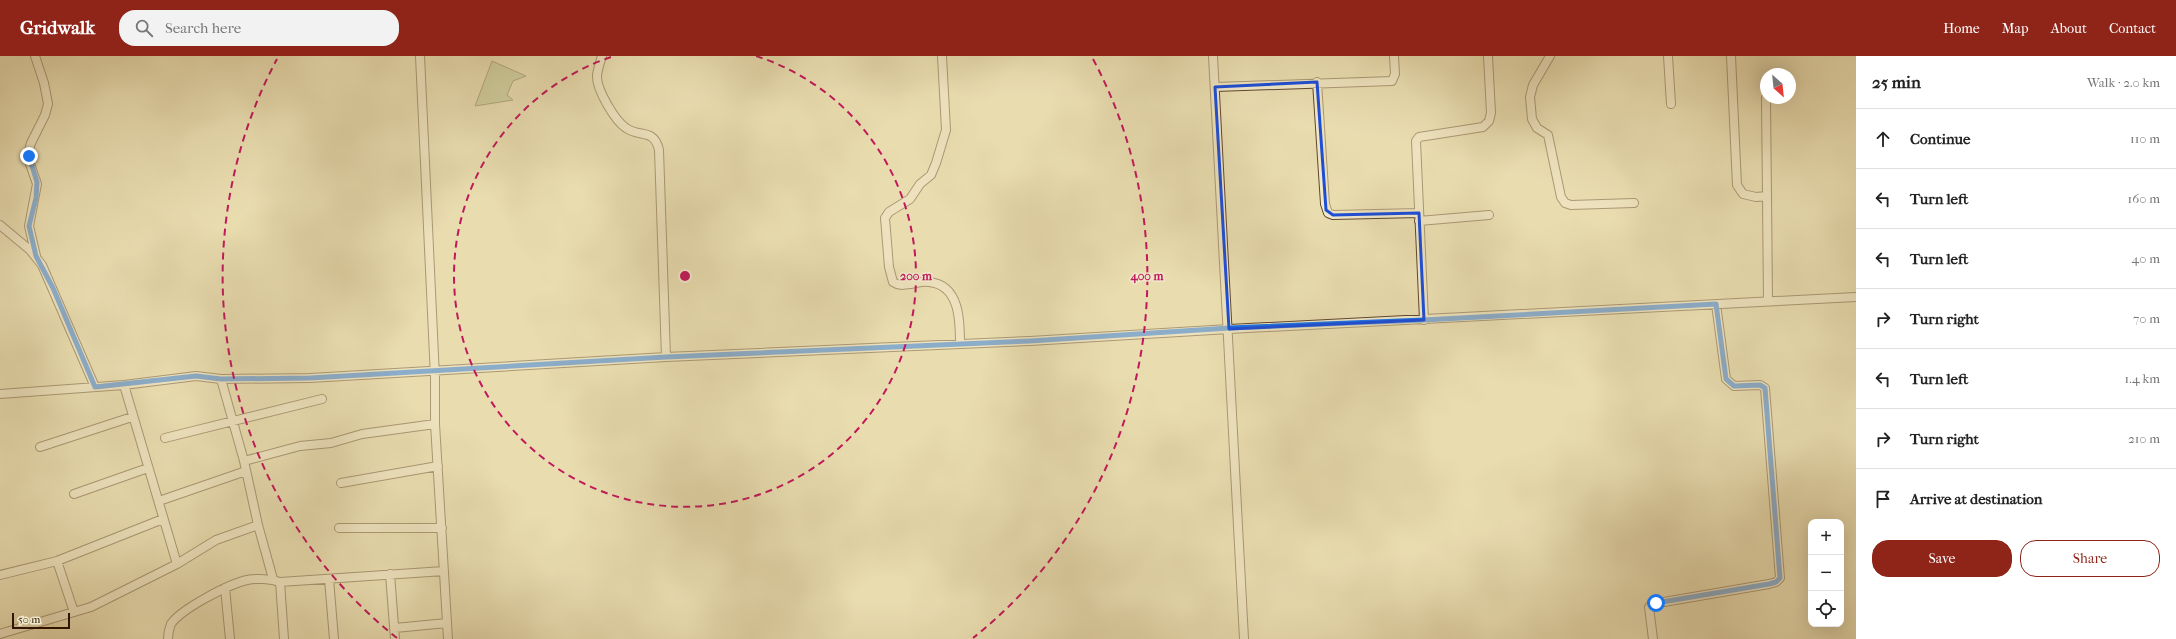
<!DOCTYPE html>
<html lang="en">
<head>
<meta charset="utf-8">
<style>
	:root { --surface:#fff; --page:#f2f2f2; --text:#222; --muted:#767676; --line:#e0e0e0; --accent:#8f2418 }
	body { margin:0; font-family:"IM FELL French Canon",serif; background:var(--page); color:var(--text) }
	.controls { position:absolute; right:12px; bottom:12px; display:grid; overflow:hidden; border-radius:8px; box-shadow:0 4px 16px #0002 }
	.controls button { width:36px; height:36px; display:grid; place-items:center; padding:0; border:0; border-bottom:1px solid var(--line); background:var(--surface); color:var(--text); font:20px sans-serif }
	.compass { position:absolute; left:1760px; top:12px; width:36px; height:36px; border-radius:50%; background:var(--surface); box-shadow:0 4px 16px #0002; rotate:153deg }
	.scale { position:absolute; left:12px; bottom:10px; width:58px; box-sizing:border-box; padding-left:4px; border:2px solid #321500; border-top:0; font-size:11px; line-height:14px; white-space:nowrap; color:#321500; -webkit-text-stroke:3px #f1e9cc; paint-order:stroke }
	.stop { position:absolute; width:12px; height:12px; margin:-9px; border:3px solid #1a73e8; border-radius:50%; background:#fff }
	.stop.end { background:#1a73e8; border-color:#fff; box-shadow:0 1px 4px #0008 }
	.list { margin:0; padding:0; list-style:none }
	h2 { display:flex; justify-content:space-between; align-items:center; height:52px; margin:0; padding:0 16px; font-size:17px }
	h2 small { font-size:13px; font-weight:400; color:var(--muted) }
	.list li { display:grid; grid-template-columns:26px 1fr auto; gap:12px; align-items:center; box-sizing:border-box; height:60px; padding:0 16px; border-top:1px solid var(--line) }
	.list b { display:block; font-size:15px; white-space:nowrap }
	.list em { font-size:13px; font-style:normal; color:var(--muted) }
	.actions { display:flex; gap:8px; padding:12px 16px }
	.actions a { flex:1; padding:9px 0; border:1px solid var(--accent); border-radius:16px; text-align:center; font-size:14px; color:var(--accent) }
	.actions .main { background:var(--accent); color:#fff }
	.icon { flex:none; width:22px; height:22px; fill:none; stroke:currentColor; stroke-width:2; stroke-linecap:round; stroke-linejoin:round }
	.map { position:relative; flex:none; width:1856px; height:583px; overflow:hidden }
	header { display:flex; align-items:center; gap:24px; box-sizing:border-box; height:56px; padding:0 20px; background:var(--accent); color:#fff }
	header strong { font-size:19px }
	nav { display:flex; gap:22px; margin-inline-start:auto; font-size:14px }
	.search { width:280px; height:36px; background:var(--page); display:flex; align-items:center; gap:10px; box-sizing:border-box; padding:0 14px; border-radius:16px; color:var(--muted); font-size:15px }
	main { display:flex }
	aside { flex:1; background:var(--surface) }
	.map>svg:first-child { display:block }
	.green { fill:#b7c08b; stroke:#746a46 }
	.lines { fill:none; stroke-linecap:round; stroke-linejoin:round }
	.minor-casing { stroke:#60472c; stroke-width:10 }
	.minor { stroke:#f1e9cc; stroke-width:8 }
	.route { stroke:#1a73e8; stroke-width:5 }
	.marked { fill:none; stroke:#1d4ed8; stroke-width:3; stroke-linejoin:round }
	.ring { fill:none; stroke:#c2185b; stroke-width:2; stroke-dasharray:7 5 }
	.centre { fill:#c2185b; stroke:#f1e9cc; stroke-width:2 }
	.ring-label { font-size:12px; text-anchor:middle; font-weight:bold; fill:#c2185b; stroke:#f1e9cc; stroke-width:3; stroke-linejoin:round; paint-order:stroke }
</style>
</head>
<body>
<header>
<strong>Gridwalk</strong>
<div class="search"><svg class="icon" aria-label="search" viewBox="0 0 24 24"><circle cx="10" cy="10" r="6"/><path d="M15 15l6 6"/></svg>Search here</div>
<nav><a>Home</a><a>Map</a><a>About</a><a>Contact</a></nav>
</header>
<main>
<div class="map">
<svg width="1856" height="583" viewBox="0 0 1856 583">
	<rect width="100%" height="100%" fill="#e9ddb0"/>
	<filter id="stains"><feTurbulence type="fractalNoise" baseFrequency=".005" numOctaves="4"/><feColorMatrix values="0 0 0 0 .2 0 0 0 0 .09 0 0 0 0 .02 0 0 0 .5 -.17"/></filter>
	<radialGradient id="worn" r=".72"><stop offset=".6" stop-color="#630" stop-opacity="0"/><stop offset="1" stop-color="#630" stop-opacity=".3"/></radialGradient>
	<!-- green -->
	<path class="green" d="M492 5 526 20 513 25 507 39 513 44 475 50Z"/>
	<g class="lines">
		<defs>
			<path id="minor" d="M35 0 44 27 48 48 45 59 31 87 29 94V105L37 128 29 170 36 200
				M420 0 435 321V368L448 583
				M602 0C600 7 597 14 597 21 597 34 615 65 626 72 640 82 654 72 659 94L666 301
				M942 0 946 74 936 107 931 119 920 128 910 143 889 156 885 162 889 211 893 226C899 230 904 229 911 228 917 227 923 225 929 226 960 229 960 265 960 288
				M1213 0 1244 583
				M1550 0 1533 29 1530 41 1532 63 1537 72 1548 79 1561 141 1565 147 1571 149 1634 147
				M1668 0 1671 48
				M1731 0 1737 129 1743 138 1756 141 1767 140 1768 245
				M1317 26 1325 148 1328 157 1333 159 1419 157
				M1215 31 1392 25 1395 18 1394 0
				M1766 42 1767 140
				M1419 165 1489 159
				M0 169 30 194 42 209 95 331
				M1424 264 1416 85 1419 81 1483 71 1489 65 1491 57 1488 0
				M221 323 244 405 258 469
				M124 329 177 508
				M0 338 124 329 196 320 221 323 310 322 666 301 1030 285 1229 273 1856 241
				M165 382 322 343
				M40 391 132 361
				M244 405 300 390 331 387 362 378 435 368
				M341 427 438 410
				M74 438 148 412
				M159 445 246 415
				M339 472H442
				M57 505 74 556
				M390 518 395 583
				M0 519 57 505 163 463
				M329 523 334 583
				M280 526 284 583
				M225 532 230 583
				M395 572 447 567
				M0 578 91 551 177 508 216 484 258 469 273 523
				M168 583C168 578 169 573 171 568 181 553 229 528 247 524 257 522 271 523 280 526L444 515
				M1653 583 1649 551 1652 548 1769 528 1776 526 1780 522 1765 332 1760 329 1734 330 1726 323 1716 248"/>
		</defs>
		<!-- minor casing -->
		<use href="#minor" class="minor-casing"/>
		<!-- minor -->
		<use href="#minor" class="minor"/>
	</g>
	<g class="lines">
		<!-- route -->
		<path class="route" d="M29 100 37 126 36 142 29 170 36 200 53 232 95 331 196 320 221 323 310 322 666 301 1030 285 1229 272 1424 264 1716 248 1726 323 1734 330 1760 329 1765 332 1780 522 1776 526 1769 528 1656 547"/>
	</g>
	<!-- marked area -->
	<path d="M0 0H1856V583H0ZM1317 26 1326 154 1333 159 1419 157 1424 264 1229 273 1215 31Z" fill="#e9ddb0" fill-opacity=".55" fill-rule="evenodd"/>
	<path class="marked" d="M1317 26 1326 154 1333 159 1419 157 1424 264 1229 273 1215 31Z"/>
	<!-- distance rings -->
	<g class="ring">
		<path d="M756 0A231 231 0 1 1 614 0"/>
		<path d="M397 582A462 462 0 0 1 277 3M1093 3A462 462 0 0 1 973 582"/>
	</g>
	<circle cx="685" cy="220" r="6" class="centre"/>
	<g class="ring-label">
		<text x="916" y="224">200 m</text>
		<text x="1147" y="224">400 m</text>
	</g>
	<rect width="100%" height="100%" filter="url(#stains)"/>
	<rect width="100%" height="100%" fill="url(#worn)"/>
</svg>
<div class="controls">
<button>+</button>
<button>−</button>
<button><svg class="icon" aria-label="locate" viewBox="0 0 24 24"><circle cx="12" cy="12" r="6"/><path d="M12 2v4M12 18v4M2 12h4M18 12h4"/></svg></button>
</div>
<svg class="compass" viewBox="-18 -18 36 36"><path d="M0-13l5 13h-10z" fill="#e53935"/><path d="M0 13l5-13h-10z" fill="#767676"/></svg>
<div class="scale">50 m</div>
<div class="stop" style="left:1656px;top:547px"></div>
<div class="stop end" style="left:29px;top:100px"></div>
</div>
<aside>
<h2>25 min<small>Walk · 2.0 km</small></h2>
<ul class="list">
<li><svg class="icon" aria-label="ahead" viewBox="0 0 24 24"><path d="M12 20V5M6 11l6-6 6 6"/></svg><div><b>Continue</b></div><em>110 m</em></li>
<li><svg class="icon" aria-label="left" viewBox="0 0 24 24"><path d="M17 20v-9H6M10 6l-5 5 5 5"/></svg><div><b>Turn left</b></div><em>160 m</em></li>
<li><svg class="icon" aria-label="left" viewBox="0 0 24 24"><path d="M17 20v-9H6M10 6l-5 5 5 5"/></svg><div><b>Turn left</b></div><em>40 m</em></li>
<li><svg class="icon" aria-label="right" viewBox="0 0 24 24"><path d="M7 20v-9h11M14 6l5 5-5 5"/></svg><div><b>Turn right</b></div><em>70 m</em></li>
<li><svg class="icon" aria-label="left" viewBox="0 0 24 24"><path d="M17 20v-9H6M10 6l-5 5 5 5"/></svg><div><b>Turn left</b></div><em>1.4 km</em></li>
<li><svg class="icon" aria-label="right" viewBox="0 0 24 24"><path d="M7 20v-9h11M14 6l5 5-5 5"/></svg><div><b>Turn right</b></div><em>210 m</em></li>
<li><svg class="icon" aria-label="arrive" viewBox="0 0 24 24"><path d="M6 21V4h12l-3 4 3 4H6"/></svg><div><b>Arrive at destination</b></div></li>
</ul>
<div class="actions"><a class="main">Save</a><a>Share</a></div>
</aside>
</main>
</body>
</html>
